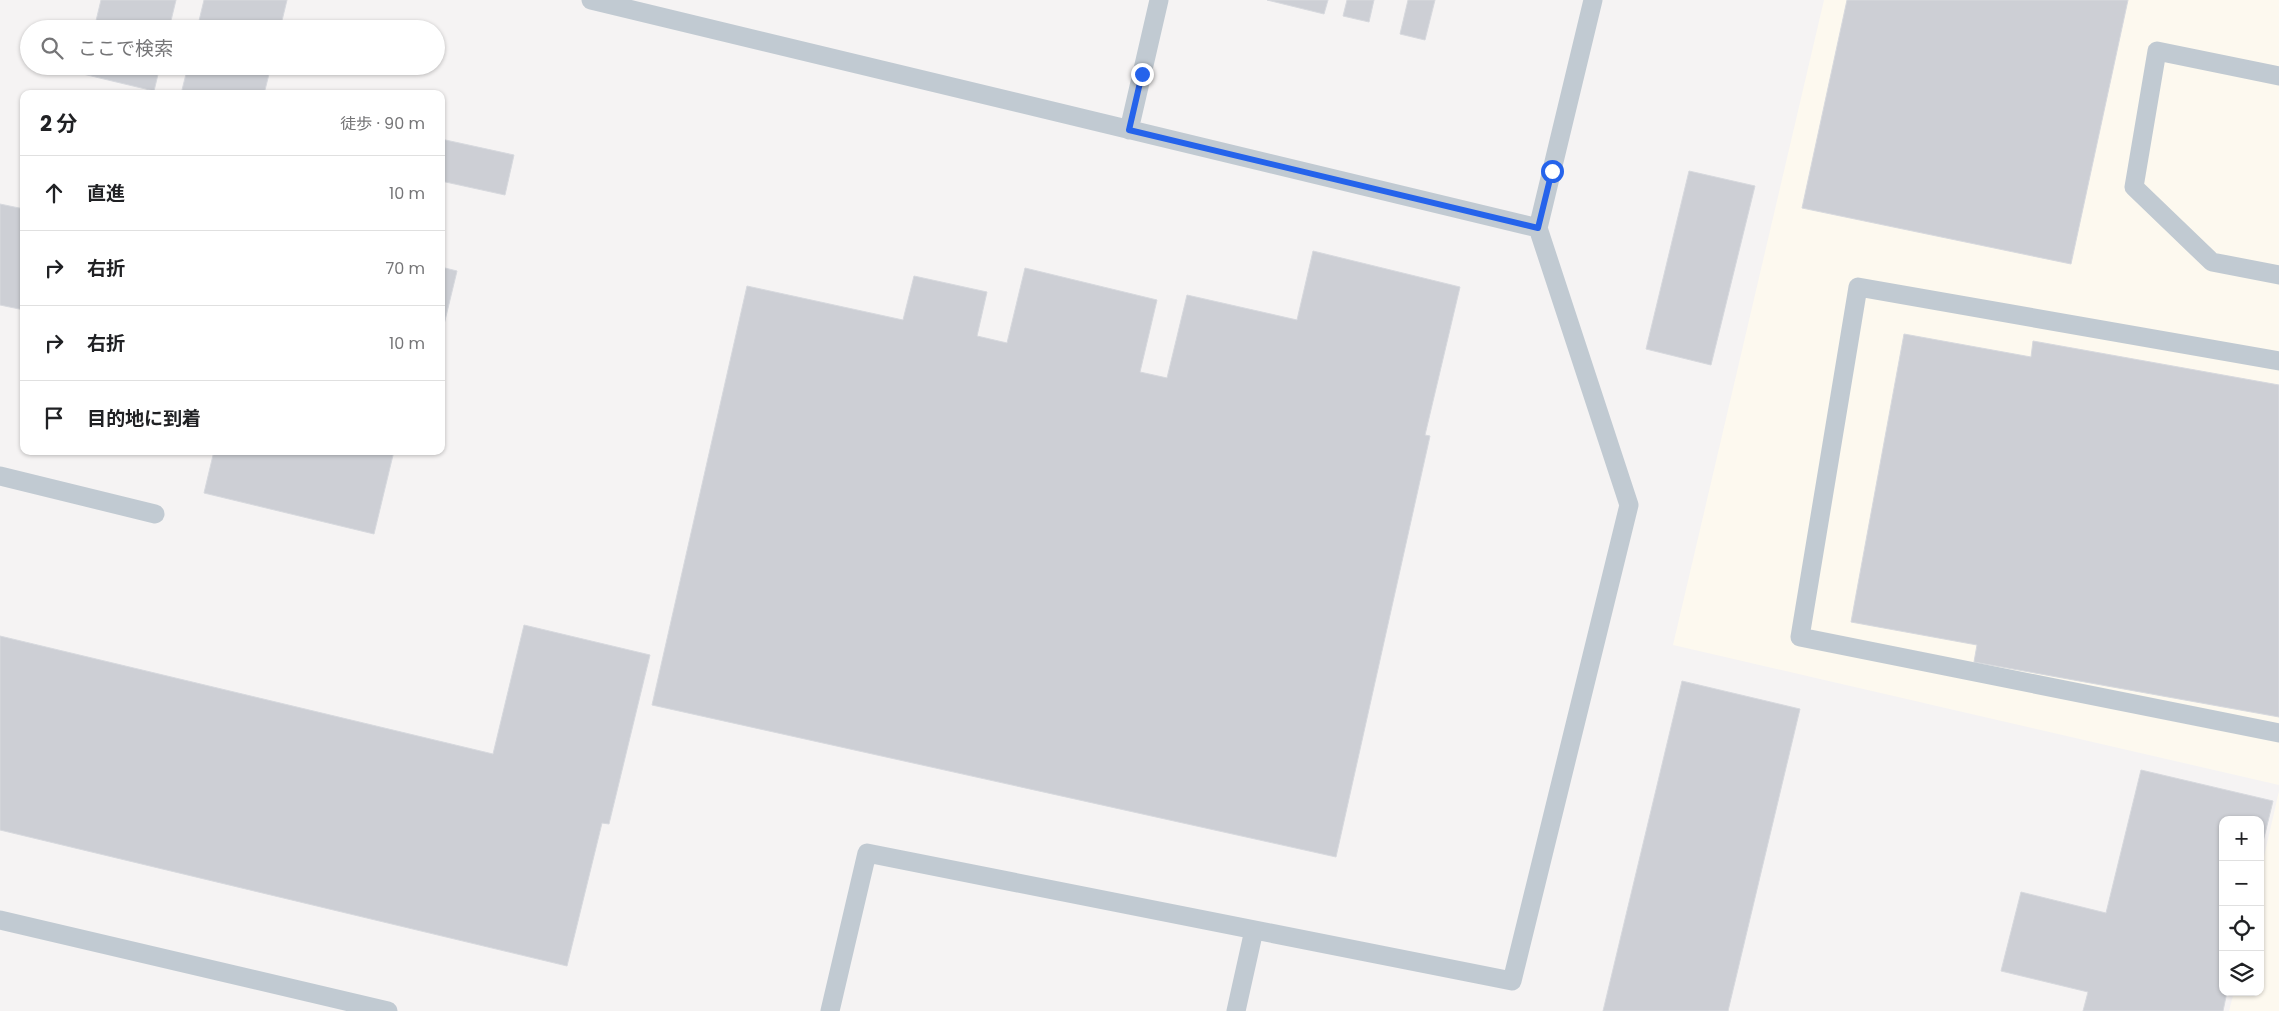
<!DOCTYPE html>
<html lang="ja">
<head>
<meta charset="utf-8">
<style>
	:root { --surface:#fff; --page:#f6f6f6; --text:#202124; --muted:#757577; --line:#e0e0e0 }
	body { margin:0; font-family:Poppins,"Noto Sans JP",sans-serif; background:var(--page); color:var(--text) }
	.controls { position:absolute; right:15px; bottom:15px; display:grid; overflow:hidden; border-radius:10px; box-shadow:0 1px 4px #0004 }
	.controls button { width:45px; height:45px; display:grid; place-items:center; padding:0; border:0; border-bottom:1px solid var(--line); background:var(--surface); color:var(--text); font:25px sans-serif }
	.stop { position:absolute; width:15px; height:15px; margin:-11px; border:4px solid #2563eb; border-radius:50%; background:#fff }
	.stop.end { background:#2563eb; border-color:#fff; box-shadow:0 1px 5px #0008 }
	.list { margin:0; padding:0; list-style:none }
	h2 { display:flex; justify-content:space-between; align-items:center; height:65px; margin:0; padding:0 20px; font-size:21px }
	h2 small { font-size:16px; font-weight:400; color:var(--muted) }
	.list li { display:grid; grid-template-columns:32px 1fr auto; gap:15px; align-items:center; box-sizing:border-box; height:75px; padding:0 20px; border-top:1px solid var(--line) }
	.list b { display:block; font-size:19px; white-space:nowrap }
	.list em { font-size:16px; font-style:normal; color:var(--muted) }
	.icon { flex:none; width:28px; height:28px; fill:none; stroke:currentColor; stroke-width:2; stroke-linecap:round; stroke-linejoin:round }
	.map { position:relative; flex:none; width:2279px; height:1011px; overflow:hidden }
	.search { position:absolute; background:var(--surface); box-shadow:0 1px 4px #0004; left:20px; top:20px; width:425px; height:55px; display:flex; align-items:center; gap:12px; box-sizing:border-box; padding:0 18px; border-radius:28px; color:var(--muted); font-size:19px }
	.panel { position:absolute; background:var(--surface); box-shadow:0 1px 4px #0004; left:20px; top:90px; width:425px; height:365px; border-radius:10px }
	.map>svg:first-child { display:block }
	.commercial { fill:#fdf9ef }
	.building { fill:#cdcfd5; stroke:#d7d9de }
	.lines { fill:none; stroke-linecap:round; stroke-linejoin:round }
	.service { stroke:#c1cad2; stroke-width:19 }
	.route { stroke:#2563eb; stroke-width:6 }
</style>
</head>
<body>
<div class="map">
<svg width="2279" height="1011" viewBox="0 0 2279 1011">
	<rect width="100%" height="100%" fill="#f5f3f3"/>
	<!-- commercial -->
	<path class="commercial" d="M1824 0H2279V785L1673 645Z
		M2279 791V1011H2229L2234 992H2260V874Z"/>
	<!-- building -->
	<path class="building" d="M101 0H176L169 29H94Z
		M204 0H287L280 29H197Z
		M1267 0H1328L1324 14Z
		M1347 0H1374L1369 22 1343 16Z
		M1408 0H1435L1425 40 1400 34Z
		M1847 0H2128L2071 264 1802 208Z
		M85 66H160L154 91 83 74Z
		M188 66H271L264 94H181Z
		M441 139 514 155 505 195 441 181Z
		M1689 171 1755 186 1711 365 1646 349Z
		M0 204 24 209V310L0 305Z
		M1313 251 1460 287 1425 435 1430 436 1336 857 652 705 747 286 903 320 914 276 987 292 977 336 1007 343 1025 268 1157 300 1140 372 1167 378 1187 295 1297 320Z
		M441 267 457 271 441 337Z
		M1904 334 2031 357 2033 341 2279 385V717L1974 662 1977 645 1851 622Z
		M214 451H394L374 534 204 493Z
		M524 625 650 655 609 824 602 823 567 966 0 830V636L493 754Z
		M1682 681 1800 709 1728 1011H1603Z
		M2141 770 2273 801 2260 854V820H2223V992H2227L2223 1011H2083L2088 992 2001 971 2021 892 2106 913Z"/>
	<g class="lines">
		<!-- service -->
		<path class="service" d="M591 0 1538 228
			M2279 76 2157 51 2134 187 2212 262 2279 275
			M1129 130 1159 0
			M2279 361 1858 287 1800 637 2279 733
			M0 476 155 514
			M0 920 388 1011
			M830 1011 867 853 1512 981 1629 505 1538 228 1593 0
			M1236 1011 1254 930"/>
	</g>
	<g class="lines">
		<!-- route -->
		<path class="route" d="M1142 74 1129 130 1538 228 1552 171"/>
	</g>
</svg>
<div class="controls">
<button>+</button>
<button>−</button>
<button><svg class="icon" aria-label="locate" viewBox="0 0 24 24"><circle cx="12" cy="12" r="6"/><path d="M12 2v4M12 18v4M2 12h4M18 12h4"/></svg></button>
<button><svg class="icon" aria-label="layers" viewBox="0 0 24 24"><path d="M12 4l9 5-9 5-9-5zM3 14l9 5 9-5"/></svg></button>
</div>
<div class="stop" style="left:1552px;top:171px"></div>
<div class="stop end" style="left:1142px;top:74px"></div>
<div class="search"><svg class="icon" aria-label="search" viewBox="0 0 24 24"><circle cx="10" cy="10" r="6"/><path d="M15 15l6 6"/></svg>ここで検索</div>
<section class="panel">
<h2>2 分<small>徒歩 · 90 m</small></h2>
<ul class="list">
<li><svg class="icon" aria-label="ahead" viewBox="0 0 24 24"><path d="M12 20V5M6 11l6-6 6 6"/></svg><div><b>直進</b></div><em>10 m</em></li>
<li><svg class="icon" aria-label="right" viewBox="0 0 24 24"><path d="M7 20v-9h11M14 6l5 5-5 5"/></svg><div><b>右折</b></div><em>70 m</em></li>
<li><svg class="icon" aria-label="right" viewBox="0 0 24 24"><path d="M7 20v-9h11M14 6l5 5-5 5"/></svg><div><b>右折</b></div><em>10 m</em></li>
<li><svg class="icon" aria-label="arrive" viewBox="0 0 24 24"><path d="M6 21V4h12l-3 4 3 4H6"/></svg><div><b>目的地に到着</b></div></li>
</ul>
</section>
</div>
</body>
</html>
